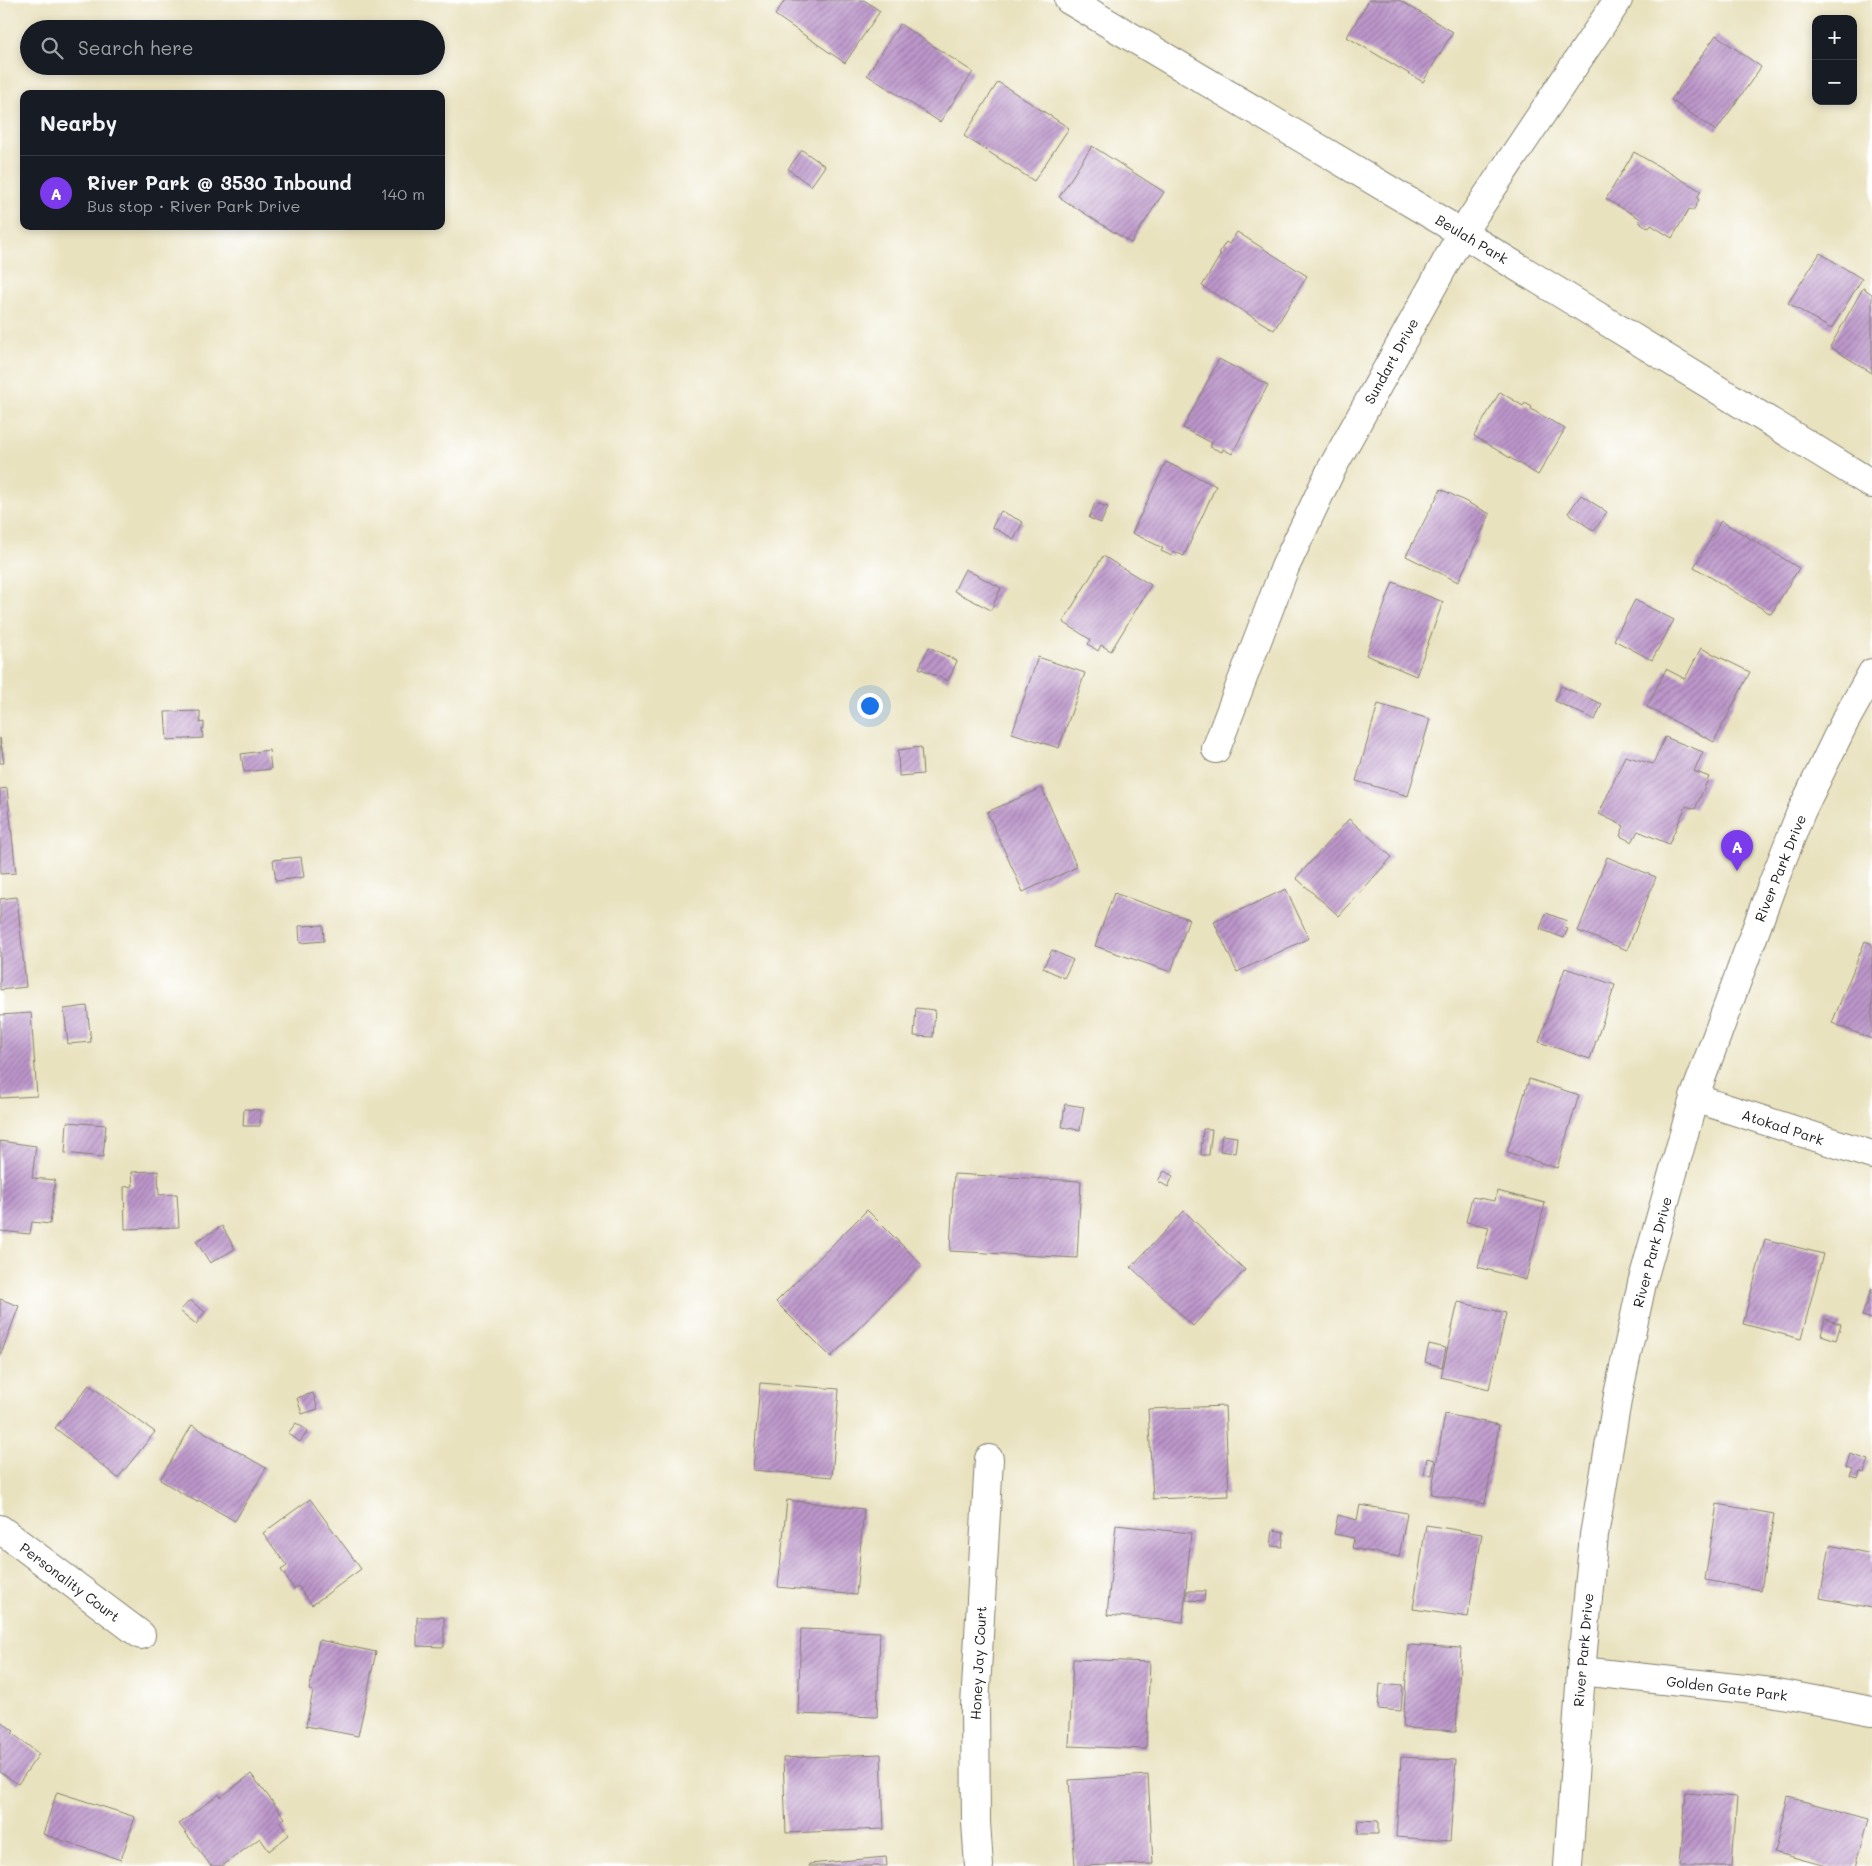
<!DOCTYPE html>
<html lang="en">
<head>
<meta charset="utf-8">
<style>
	:root { --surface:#171b24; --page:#20242c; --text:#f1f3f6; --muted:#9ea1a6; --line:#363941; --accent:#7c3aed }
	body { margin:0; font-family:Mali,sans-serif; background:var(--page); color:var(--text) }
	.controls { position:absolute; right:15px; top:15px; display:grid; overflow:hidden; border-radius:10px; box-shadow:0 2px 8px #0003 }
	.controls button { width:45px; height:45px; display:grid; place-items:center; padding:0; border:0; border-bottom:1px solid var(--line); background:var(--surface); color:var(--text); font:25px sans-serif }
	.you { position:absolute; left:869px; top:705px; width:18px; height:18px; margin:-12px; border:4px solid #fff; border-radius:50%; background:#1a73e8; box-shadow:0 0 0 8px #1a73e833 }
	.badge { display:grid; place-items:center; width:32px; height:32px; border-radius:50%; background:var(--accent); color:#fff; font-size:16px; font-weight:700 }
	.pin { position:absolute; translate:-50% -41px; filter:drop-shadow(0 1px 2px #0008) }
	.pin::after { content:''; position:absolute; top:26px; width:18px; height:15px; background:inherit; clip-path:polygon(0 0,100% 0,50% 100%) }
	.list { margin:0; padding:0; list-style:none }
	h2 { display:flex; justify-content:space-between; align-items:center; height:65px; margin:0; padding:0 20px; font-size:21px }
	h2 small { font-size:16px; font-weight:400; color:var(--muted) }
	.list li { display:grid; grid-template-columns:32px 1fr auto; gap:15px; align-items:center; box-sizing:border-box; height:75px; padding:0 20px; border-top:1px solid var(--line) }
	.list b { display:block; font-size:19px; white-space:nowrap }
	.list p { margin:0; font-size:16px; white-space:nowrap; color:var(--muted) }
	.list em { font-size:16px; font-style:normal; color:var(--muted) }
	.icon { flex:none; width:28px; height:28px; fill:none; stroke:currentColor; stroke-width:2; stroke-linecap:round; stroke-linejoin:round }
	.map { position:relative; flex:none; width:1872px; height:1866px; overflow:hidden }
	.search { position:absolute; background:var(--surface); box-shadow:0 2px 8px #0003; left:20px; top:20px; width:425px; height:55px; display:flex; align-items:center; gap:12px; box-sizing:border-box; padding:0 18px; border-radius:28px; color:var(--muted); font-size:19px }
	.panel { position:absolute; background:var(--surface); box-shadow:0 2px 8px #0003; left:20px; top:90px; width:425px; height:140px; border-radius:10px }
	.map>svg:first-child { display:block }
	.building { fill:url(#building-hatch) }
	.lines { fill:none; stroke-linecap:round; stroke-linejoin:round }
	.street-casing { stroke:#827f6e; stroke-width:30 }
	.secondary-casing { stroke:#827f6e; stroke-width:30 }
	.street { stroke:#fff; stroke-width:28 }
	.secondary { stroke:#fff; stroke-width:28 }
	.labels { text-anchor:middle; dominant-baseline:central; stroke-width:4; stroke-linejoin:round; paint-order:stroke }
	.street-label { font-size:14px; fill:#1c1c1c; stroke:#fff }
</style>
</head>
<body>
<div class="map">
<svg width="1872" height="1866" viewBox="0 0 1872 1866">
	<defs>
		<pattern id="building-hatch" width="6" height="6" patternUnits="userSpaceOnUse" patternTransform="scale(1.25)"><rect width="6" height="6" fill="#bc96ca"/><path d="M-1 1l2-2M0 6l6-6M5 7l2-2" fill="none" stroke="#987aa3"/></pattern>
	</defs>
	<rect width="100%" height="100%" fill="#fff"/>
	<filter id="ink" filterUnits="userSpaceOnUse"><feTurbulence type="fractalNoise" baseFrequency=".02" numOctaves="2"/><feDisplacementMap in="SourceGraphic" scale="10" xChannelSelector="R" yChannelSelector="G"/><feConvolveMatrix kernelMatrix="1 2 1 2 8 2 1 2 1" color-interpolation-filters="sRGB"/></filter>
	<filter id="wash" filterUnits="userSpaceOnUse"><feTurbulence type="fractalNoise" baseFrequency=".0096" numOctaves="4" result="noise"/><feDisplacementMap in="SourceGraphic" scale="20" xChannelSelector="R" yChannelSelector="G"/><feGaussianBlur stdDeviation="1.12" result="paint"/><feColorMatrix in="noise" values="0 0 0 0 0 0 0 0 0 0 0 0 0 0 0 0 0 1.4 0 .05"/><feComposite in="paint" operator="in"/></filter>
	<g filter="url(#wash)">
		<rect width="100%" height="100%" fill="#e9e2bf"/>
		<g id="blocks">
			<!-- building -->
			<path class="building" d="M785 0H864L880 11 845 63 775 15Z
				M1369 0H1399L1453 32 1423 82 1347 37Z
				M900 24 973 72 940 122 867 75Z
				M1716 35 1761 67 1716 131 1671 100Z
				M998 82 1069 128 1034 181 964 136Z
				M1092 146 1164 192 1131 243 1059 197Z
				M802 150 825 166 811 186 788 169Z
				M1634 152 1701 191 1697 198 1699 200 1693 211 1689 209 1672 238 1651 225 1649 228 1639 222 1641 219 1606 199Z
				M1237 232 1307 276 1274 330 1202 286 1221 254 1219 253 1226 242 1229 244Z
				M1820 253 1862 279 1831 329 1788 303Z
				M1863 288 1872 294V373L1830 347Z
				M1219 359 1268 385 1232 454 1223 449 1222 452 1210 447 1212 443 1183 428Z
				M1500 392 1523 406 1525 403 1532 407 1531 409 1565 429 1538 475 1474 436Z
				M1166 462 1216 486 1184 556 1173 551 1172 556 1161 551 1163 548 1132 533Z
				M1441 489 1490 514 1458 582 1406 556Z
				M1581 495 1607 512 1594 531 1568 513Z
				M1095 503 1108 507 1101 523 1089 518Z
				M1001 511 1023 522 1014 539 992 527Z
				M1721 521 1799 568 1771 614 1694 567Z
				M1103 556 1151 585 1111 651 1101 645 1098 651 1088 644 1091 640 1063 622Z
				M965 569 1001 588 991 610 954 591Z
				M1393 582 1443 602 1416 676 1366 655Z
				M1635 600 1674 620 1652 660 1614 640Z
				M929 647 957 661 948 681 919 668Z
				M1701 648 1750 672 1714 742 1647 707 1666 669 1685 679Z
				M1038 657 1085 673 1059 748 1012 733Z
				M1561 686 1602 704 1595 720 1555 701Z
				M1378 704 1430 719 1408 796 1356 781Z
				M200 711V723L204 722V729H202L203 738 167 740 165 712Z
				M1665 737 1703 752 1694 771 1709 777 1695 809 1686 806 1669 844 1638 831 1632 842 1620 836 1624 826 1599 814 1625 756 1653 764Z
				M0 738 4 763H0Z
				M921 747 923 774 899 776 898 750Z
				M269 750 271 769 244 772 241 754Z
				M7 788 16 873 0 874V789Z
				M1042 788 1077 867 1023 892 987 812Z
				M1349 819 1392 857 1339 916 1296 878Z
				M301 857 304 877 276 881 273 860Z
				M1607 857 1656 877 1627 950 1578 931Z
				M1286 889 1309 938 1237 972 1214 922Z
				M1114 893 1189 919 1171 972 1095 946Z
				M17 897 26 987 0 990V899Z
				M1546 913 1567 921 1565 928 1568 929 1564 938 1540 929Z
				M323 925 324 941 300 943 299 926Z
				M1865 941 1872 944V1039L1832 1023Z
				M1052 950 1073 960 1064 978 1043 968Z
				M1565 968 1615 985 1590 1059 1539 1042Z
				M87 1006 91 1042 68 1044 64 1009Z
				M916 1008 935 1010 933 1037 914 1036Z
				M31 1013 37 1096 0 1098V1015Z
				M1529 1079 1579 1095 1557 1168 1507 1152Z
				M1065 1104 1084 1107 1080 1130 1062 1127Z
				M244 1109 260 1110V1126H243Z
				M67 1122 106 1125 103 1157 65 1153Z
				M1203 1129H1212L1209 1155H1201Z
				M1222 1135 1237 1137 1235 1153 1220 1151Z
				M0 1141 36 1146 32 1178 55 1180 50 1224 32 1222 30 1234 0 1231Z
				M158 1171 159 1195 177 1194 179 1227 125 1229 124 1187 133 1186 132 1172Z
				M1164 1171 1173 1176 1168 1187 1158 1181Z
				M954 1174 1081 1181 1077 1258 950 1251Z
				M1497 1191 1545 1203 1526 1280 1478 1267 1489 1227 1466 1222 1472 1197 1495 1201Z
				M867 1210 921 1264 831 1357 776 1302Z
				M1184 1211 1245 1270 1193 1326 1131 1267Z
				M222 1226 235 1249 210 1263 196 1241Z
				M1765 1239 1823 1254 1801 1339 1743 1324Z
				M1872 1288V1319L1862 1316Z
				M0 1299 19 1306 0 1357Z
				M190 1300 205 1312 196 1324 180 1311Z
				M1458 1302 1506 1313 1489 1389 1441 1377Z
				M1825 1319 1841 1324 1836 1340 1821 1335Z
				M1429 1344 1446 1348 1442 1367 1425 1362Z
				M760 1383 839 1389 832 1477 753 1470Z
				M89 1385 155 1432 118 1478 55 1428Z
				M313 1393 318 1409 302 1414 297 1398Z
				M1225 1406 1229 1496 1153 1499 1148 1409Z
				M1445 1414 1499 1425 1485 1504 1431 1494Z
				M296 1423 308 1431 300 1442 288 1433Z
				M192 1425 266 1468 235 1521 198 1500 197 1502 160 1480Z
				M1850 1454 1869 1460 1864 1473 1860 1472 1858 1478 1850 1476 1853 1469 1846 1467Z
				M1427 1458 1435 1460 1432 1475 1424 1474Z
				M310 1499 361 1569 312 1605 298 1586 294 1589 281 1570 287 1566 263 1533Z
				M787 1500 864 1509 856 1595 778 1587Z
				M1717 1504 1774 1514 1761 1590 1705 1580Z
				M1360 1505 1407 1513 1399 1557 1352 1548 1354 1538 1334 1534 1338 1515 1357 1520Z
				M1116 1525 1191 1533 1183 1622 1107 1615Z
				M1426 1525 1482 1534 1468 1617 1413 1609Z
				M1273 1530 1284 1532 1282 1547 1271 1546Z
				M1830 1545 1872 1554V1608L1820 1598Z
				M1187 1591H1205L1204 1601 1187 1600Z
				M417 1617H444V1647L417 1646Z
				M801 1629 880 1632 877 1717 798 1714Z
				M319 1640 376 1652 358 1736 306 1726 313 1691 309 1690Z
				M1408 1645 1461 1648 1456 1731 1403 1728Z
				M1073 1659 1150 1662 1146 1749 1069 1746Z
				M1380 1684 1403 1686 1401 1711 1378 1709Z
				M0 1721 14 1731 12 1733 39 1754 18 1784 0 1772Z
				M881 1754 884 1829 786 1833 783 1758Z
				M1401 1757 1456 1760 1450 1841 1396 1837Z
				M251 1774 285 1818 280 1822 289 1835 269 1851 260 1838 222 1866H211L179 1824 219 1794 221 1797Z
				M1148 1775 1153 1864 1075 1866 1069 1780Z
				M57 1792 135 1817 121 1860 43 1834Z
				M1686 1793 1737 1797 1732 1866H1680Z
				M1788 1797 1869 1819 1856 1866H1826L1774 1852Z
				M1359 1820 1378 1821V1834H1358Z
				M886 1857 887 1866H809V1864Z"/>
		</g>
	</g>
	<g filter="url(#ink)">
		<use href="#blocks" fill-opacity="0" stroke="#827f6e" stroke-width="1"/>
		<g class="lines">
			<defs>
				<path id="street" d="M1069 0 1462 233 1872 484
					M1216 749 1285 567 1331 470 1462 233 1618 0
					M1694 1098 1872 1155
					M0 1529 141 1635
					M1581 1671 1772 1692 1872 1711
					M979 1866 976 1822 975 1706 989 1459"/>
				<path id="secondary" d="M1568 1866 1581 1671 1594 1535 1618 1395 1642 1283 1694 1098 1771 888 1801 812 1844 723 1872 673"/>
			</defs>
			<!-- street casing -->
			<use href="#street" class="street-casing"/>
			<!-- secondary casing -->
			<use href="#secondary" class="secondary-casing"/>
			<!-- street -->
			<use href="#street" class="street"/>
			<!-- secondary -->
			<use href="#secondary" class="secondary"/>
		</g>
	</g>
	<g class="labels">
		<!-- street labels -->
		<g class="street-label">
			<text transform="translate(1472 239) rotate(31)">Beulah Park</text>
			<text transform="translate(1391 361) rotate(-61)">Sundart Drive</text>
			<text transform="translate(1780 868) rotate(-68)">River Park Drive</text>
			<text transform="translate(1783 1127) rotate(18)">Atokad Park</text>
			<text transform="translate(1652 1252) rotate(-75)">River Park Drive</text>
			<text transform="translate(70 1582) rotate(37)">Personality Court</text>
			<text transform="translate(1583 1650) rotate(-85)">River Park Drive</text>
			<text transform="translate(978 1663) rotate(-87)">Honey Jay Court</text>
			<text transform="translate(1727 1688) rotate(7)">Golden Gate Park</text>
		</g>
	</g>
</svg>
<div class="controls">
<button>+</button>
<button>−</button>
</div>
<div class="you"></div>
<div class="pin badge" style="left:1737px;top:871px">A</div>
<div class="search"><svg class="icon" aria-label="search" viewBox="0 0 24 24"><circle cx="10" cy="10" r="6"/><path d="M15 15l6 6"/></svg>Search here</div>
<section class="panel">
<h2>Nearby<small></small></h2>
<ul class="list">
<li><span class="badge">A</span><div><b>River Park @ 3530 Inbound</b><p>Bus stop · River Park Drive</p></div><em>140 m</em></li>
</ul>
</section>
</div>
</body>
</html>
